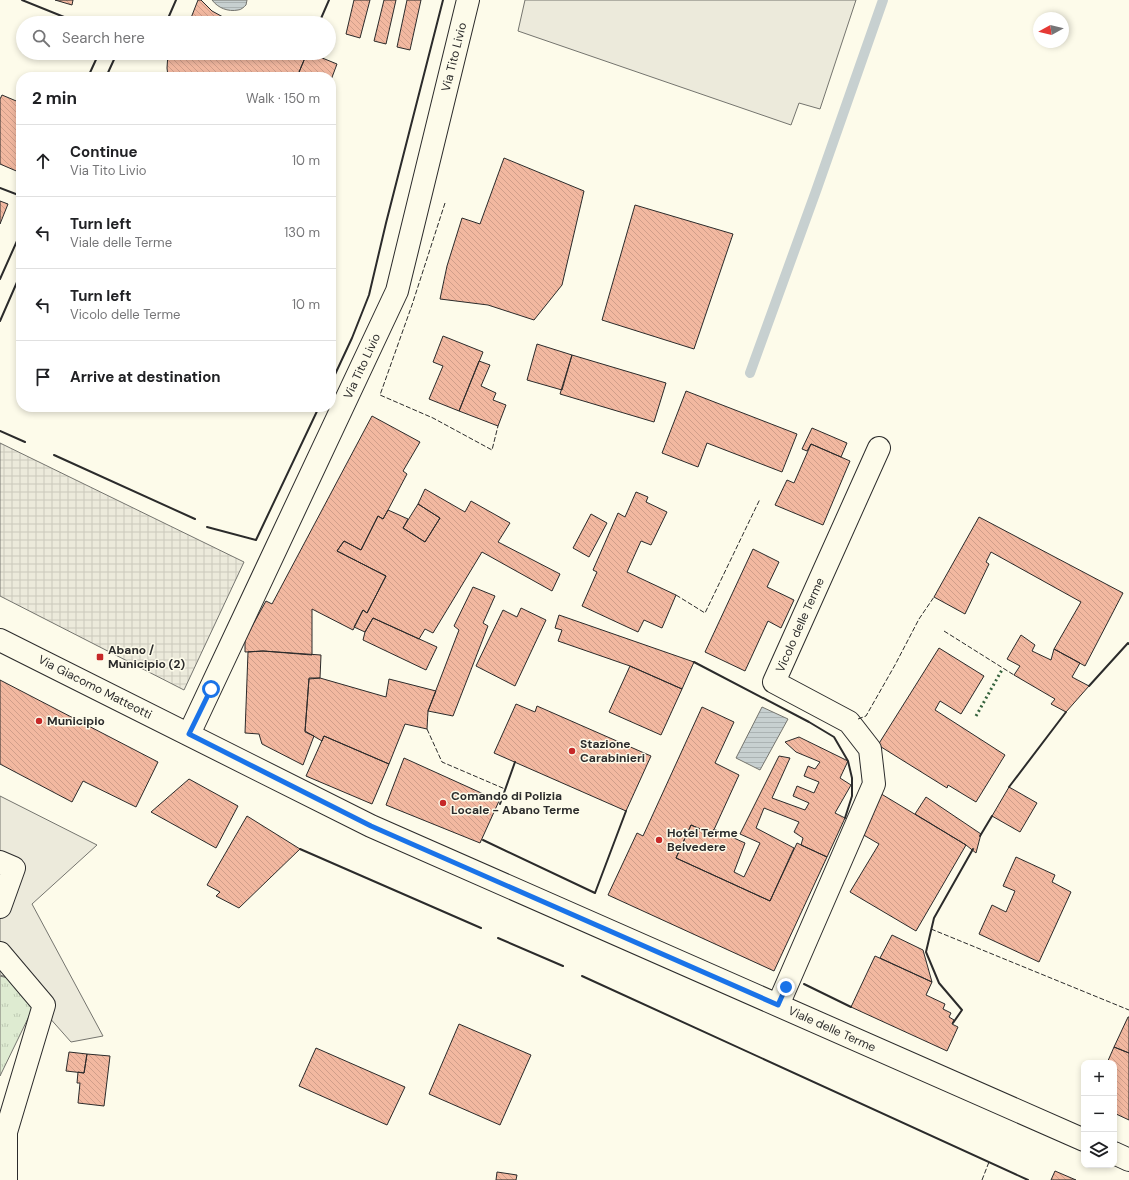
<!DOCTYPE html>
<html lang="en">
<head>
<meta charset="utf-8">
<style>
	:root { --surface:#fff; --page:#f6f6f6; --text:#202124; --muted:#757577; --line:#e0e0e0 }
	body { margin:0; font-family:"DM Sans",sans-serif; background:var(--page); color:var(--text) }
	.controls { position:absolute; right:12px; bottom:12px; display:grid; overflow:hidden; border-radius:8px; box-shadow:0 2px 6px #0003 }
	.controls button { width:36px; height:36px; display:grid; place-items:center; padding:0; border:0; border-bottom:1px solid var(--line); background:var(--surface); color:var(--text); font:20px sans-serif }
	.compass { position:absolute; left:1033px; top:12px; width:36px; height:36px; border-radius:50%; background:var(--surface); box-shadow:0 2px 6px #0003; rotate:262deg }
	.stop { position:absolute; width:12px; height:12px; margin:-9px; border:3px solid #1a73e8; border-radius:50%; background:#fff }
	.stop.end { background:#1a73e8; border-color:#fff; box-shadow:0 1px 4px #0008 }
	.list { margin:0; padding:0; list-style:none }
	h2 { display:flex; justify-content:space-between; align-items:center; height:52px; margin:0; padding:0 16px; font-size:17px }
	h2 small { font-size:13px; font-weight:400; color:var(--muted) }
	.list li { display:grid; grid-template-columns:26px 1fr auto; gap:12px; align-items:center; box-sizing:border-box; height:72px; padding:0 16px; border-top:1px solid var(--line) }
	.list b { display:block; font-size:15px; white-space:nowrap }
	.list p { margin:0; font-size:13px; white-space:nowrap; color:var(--muted) }
	.list em { font-size:13px; font-style:normal; color:var(--muted) }
	.icon { flex:none; width:22px; height:22px; fill:none; stroke:currentColor; stroke-width:2; stroke-linecap:round; stroke-linejoin:round }
	.map { position:relative; flex:none; width:1129px; height:1180px; overflow:hidden }
	.search { position:absolute; background:var(--surface); box-shadow:0 2px 6px #0003; left:16px; top:16px; width:320px; height:44px; display:flex; align-items:center; gap:10px; box-sizing:border-box; padding:0 14px; border-radius:22px; color:var(--muted); font-size:15px }
	.panel { position:absolute; background:var(--surface); box-shadow:0 2px 6px #0003; left:16px; top:72px; width:320px; height:340px; border-radius:16px }
	.map>svg:first-child { display:block }
	.grass { fill:url(#grass-tufts); stroke:#74746e }
	.parking { fill:#eceadb; stroke:#74746e }
	.plaza { fill:url(#plaza-grid); stroke:#74746e }
	.water { fill:url(#water-rules); stroke:#74746e }
	.lines { fill:none; stroke-linecap:round; stroke-linejoin:round }
	.stream { stroke:#c7d0d0; stroke-width:10 }
	.building { fill:url(#building-back-hatch); stroke:#2b2b2b }
	.minor-casing { stroke:#2b2b2b; stroke-width:24 }
	.minor { stroke:#fdfbea; stroke-width:22 }
	.hedge { stroke:#34623c; stroke-width:3; stroke-dasharray:2 3; stroke-linecap:butt }
	.fence { stroke:#2b2b2b; stroke-width:1; stroke-dasharray:5 2; stroke-linecap:butt }
	.wall { stroke:#2b2b2b; stroke-width:2 }
	.route { stroke:#1a73e8; stroke-width:5 }
	.poi-dot { fill:#c62828; stroke:#fdfbea; stroke-width:1.5 }
	.labels { text-anchor:middle; dominant-baseline:central; stroke-width:3; stroke-linejoin:round; paint-order:stroke }
	.street-label { font-size:12px; fill:#2b2b2b; stroke:#fdfbea }
	.poi-label { font-size:12px; font-weight:bold; fill:#2b2b2b; stroke:#fdfbea; text-anchor:start }
</style>
</head>
<body>
<div class="map">
<svg width="1129" height="1180" viewBox="0 0 1129 1180">
	<defs>
		<pattern id="grass-tufts" width="24" height="20" patternUnits="userSpaceOnUse"><rect width="24" height="20" fill="#deebd1"/><path d="M3 7l-1-3M5 7V3M7 7l1-3M15 17l-1-3M17 17v-4M19 17l1-3" fill="none" stroke="#bfcab4"/></pattern>
		<pattern id="plaza-grid" width="8" height="8" patternUnits="userSpaceOnUse"><rect width="8" height="8" fill="#eceadb"/><path d="M0 4h8M4 0v8" fill="none" stroke="#cbc9bc"/></pattern>
		<pattern id="water-rules" width="6" height="5" patternUnits="userSpaceOnUse"><rect width="6" height="5" fill="#c7d0d0"/><path d="M0 2.5h6" fill="none" stroke="#abb3b3"/></pattern>
		<pattern id="building-back-hatch" width="6" height="6" patternUnits="userSpaceOnUse"><rect width="6" height="6" fill="#f2b8a0"/><path d="M-1 5l2 2M0 0l6 6M5-1l2 2" fill="none" stroke="#d09e8a"/></pattern>
	</defs>
	<rect width="100%" height="100%" fill="#fdfbea"/>
	<!-- grass -->
	<path class="grass" d="M0 976 16 980 34 1006 0 1076Z"/>
	<!-- parking -->
	<path class="parking" d="M525 0H856L820 109 799 103 791 125 518 31Z
		M0 796 97 845 32 904 103 1036 71 1042 16 980 0 975Z"/>
	<!-- plaza -->
	<path class="plaza" d="M0 443 244 562 184 690 0 596Z"/>
	<!-- water -->
	<path class="water" d="M212 0H247L246 5C244 7 241 10 238 10 228 12 218 8 212 0Z
		M762 707 788 719 760 770 736 758Z"/>
	<g class="lines">
		<!-- stream -->
		<path class="stream" d="M750 373 816 191 883 0"/>
	</g>
	<!-- building -->
	<path class="building" d="M55 0H73L72 5Z
		M198 0H201L212 11 234 23H189Z
		M354 0H370L360 38 346 34Z
		M384 0H396L386 44 374 41Z
		M407 0H421L410 50 397 47Z
		M168 53H307L297 77H168L167 68Z
		M307 53H310L337 64 331 80V77H297Z
		M2 95 21 103V173L0 164V99Z
		M504 158 584 191 562 285 534 320 488 305 440 299 447 266 462 218 480 224Z
		M0 201 8 204 0 224Z
		M635 205 733 234 694 349 602 320Z
		M443 336 483 352 459 411 429 399 443 366 433 362Z
		M537 344 572 355 562 390 527 380Z
		M572 355 666 383 654 422 560 394Z
		M479 361 490 365 481 386 496 393 493 400 506 405 498 426 459 411Z
		M686 391 797 434 782 472 707 443 698 467 662 453Z
		M372 416 420 442 403 471 407 474 388 510 383 519 378 516 361 550 344 541 337 551 386 576 367 613 363 610 353 630 312 609V655L263 651 245 652V639L266 601 272 604Z
		M812 428 847 443 841 457 811 444 807 451 802 449Z
		M811 444 850 461 823 525 775 505 787 480 794 483Z
		M425 489 465 512 471 501 510 523 498 542 560 574 552 591 482 552 433 633 425 629 419 639 373 618 365 632 354 627 363 610 367 613 386 576 337 551 344 541 361 550 378 516 383 519 388 510 408 519 403 528 425 542 440 518 418 504Z
		M636 492 648 497 646 502 667 512 651 545 641 541 627 572 676 595 662 628 644 620 638 632 582 606 597 572 593 570 618 513 625 517Z
		M418 504 440 518 425 542 403 528Z
		M591 514 607 523 589 557 573 548Z
		M979 517 1123 593 1085 666 1054 649 1081 602 991 552 986 562 989 564 965 614 934 597Z
		M753 549 779 562 767 587 794 600 781 628 768 621 745 671 705 652Z
		M473 587 495 596 483 623 488 626 453 716 428 711 459 630 454 626Z
		M521 608 546 620 515 686 476 666 503 610 517 617Z
		M559 615 694 662 682 689 630 666 558 641 562 630 555 628Z
		M373 618 437 647 426 670 363 640 365 632Z
		M1021 635 1035 645 1032 651 1051 660 1054 649 1080 663 1072 677 1089 686 1066 712 1051 704 1055 699 1014 675 1020 666 1007 659Z
		M939 648 984 676 961 714 940 701 935 710 1005 755 976 802 948 785 947 788 878 745Z
		M263 651 321 655 320 678H309L305 732 314 736 303 765 262 744 259 734 245 733 248 652Z
		M630 666 682 689 661 735 609 712Z
		M320 678 386 697 389 679 436 691 428 711 427 729 405 724 389 764 324 736 322 741 305 731 309 679Z
		M0 680 158 762 136 807 83 781 72 802 0 764Z
		M516 704 535 712 537 706 651 756 626 811 494 753Z
		M702 707 734 722 715 763 739 775 712 834 691 825 676 858 770 901 797 843 827 857 774 971 608 895 637 833 643 836Z
		M324 736 389 764 372 804 306 776Z
		M799 737 848 761 840 778 851 785 835 813 845 818 827 857 801 845 803 838 794 832 799 822 764 808 756 828 794 848 770 901 676 858 691 825 712 834 714 829 745 843 734 872 744 877 760 843 740 834 779 756 790 758 772 798 805 810 809 803 793 796 797 786 814 793 819 782 804 776 808 766 815 769 820 762 796 752 785 742Z
		M404 758 499 801 480 843 386 805Z
		M189 779 238 806 216 848 151 812Z
		M1009 787 1037 803 1020 832 992 816Z
		M878 792 966 845 916 931 850 892 879 844 855 830Z
		M926 797 981 834 976 853 966 845 915 814Z
		M247 816 300 849 239 908 216 896 220 892 207 885Z
		M1016 857 1055 875 1052 882 1071 892 1039 962 979 934 992 905 1006 912 1015 891 1003 886Z
		M892 935 923 950 932 982 880 958Z
		M875 956 932 982 926 995 945 1004 943 1009 951 1013 949 1017 954 1020 952 1024 958 1027 947 1051 851 1007Z
		M1128 1017H1129V1053L1114 1047Z
		M459 1024 531 1055 500 1125 429 1094Z
		M1114 1047 1129 1053V1120L1114 1113V1063H1107Z
		M316 1048 405 1087 387 1125 299 1086Z
		M69 1052 87 1054 84 1073 66 1071Z
		M87 1054 110 1056 104 1106 78 1103 80 1083H77L78 1072 84 1073Z
		M1055 1171 1076 1180H1051Z
		M497 1172 517 1175 516 1180H496Z"/>
	<g class="lines">
		<defs>
			<path id="minor" d="M0 640 371 826 1084 1140
				M189 734 397 291 468 0
				M0 862 14 868 0 907
				M0 953 44 1005 6 1132
				M778 1005 874 784 870 749 849 722 774 682 879 448
				M0 1132H6V1180
				M1114 1153 1129 1160"/>
		</defs>
		<!-- minor casing -->
		<use href="#minor" class="minor-casing"/>
		<!-- minor -->
		<use href="#minor" class="minor"/>
		<!-- hedge -->
		<path class="hedge" d="M976 716 1003 668"/>
		<!-- fence -->
		<path class="fence" d="M445 203 412 305 380 395 433 418 492 450 498 426
			M676 595 705 613 760 499
			M944 631 1014 675
			M858 719 866 716 895 665 919 619 934 597
			M427 729 442 762 505 789
			M931 929 1129 1010
			M982 1180 989 1162"/>
		<!-- wall -->
		<path class="wall" d="M22 0 79 23
			M166 23 176 0
			M319 23 329 0
			M145 53 152 57 154 53
			M88 77 99 53
			M106 77 117 53
			M0 188 21 196
			M0 279 21 232
			M0 321 21 273
			M331 383 352 338 369 295 386 223 443 0
			M0 431 25 442
			M54 455 195 519
			M207 527 256 540 319 407
			M694 662 809 722 834 737 848 761 852 778V796L845 818
			M1089 686 1128 643 1129 644
			M1009 787 1066 712
			M500 804 515 762
			M980 836 992 816
			M483 840 595 893 626 811
			M300 849 481 928
			M498 938 563 966
			M582 976 1028 1180
			M804 984 851 1007
			M953 1023 962 1010 939 983 926 952 934 918 973 849"/>
	</g>
	<g class="lines">
		<!-- route -->
		<path class="route" d="M211 689 189 734 371 826 778 1005 786 987"/>
	</g>
	<!-- markers -->
	<g class="poi-dot">
		<rect x="96" y="653" width="8" height="8" rx="2"/>
		<circle cx="39" cy="721" r="4"/>
		<circle cx="572" cy="751" r="4"/>
		<circle cx="443" cy="803" r="4"/>
		<circle cx="659" cy="840" r="4"/>
	</g>
	<g class="labels">
		<!-- street labels -->
		<g class="street-label">
			<text transform="translate(454 57) rotate(-76)">Via Tito Livio</text>
			<text transform="translate(362 366) rotate(-65)">Via Tito Livio</text>
			<text transform="translate(800 625) rotate(-66)">Vicolo delle Terme</text>
			<text transform="translate(95 687) rotate(27)">Via Giacomo Matteotti</text>
			<text transform="translate(832 1029) rotate(24)">Viale delle Terme</text>
		</g>
		<!-- poi labels -->
		<g class="poi-label">
			<text x="108" y="650">Abano /<tspan x="108" dy="14">Municipio (2)</tspan></text>
			<text x="47" y="721">Municipio</text>
			<text x="580" y="744">Stazione<tspan x="580" dy="14">Carabinieri</tspan></text>
			<text x="451" y="796">Comando di Polizia<tspan x="451" dy="14">Locale - Abano Terme</tspan></text>
			<text x="667" y="833">Hotel Terme<tspan x="667" dy="14">Belvedere</tspan></text>
		</g>
	</g>
</svg>
<div class="controls">
<button>+</button>
<button>−</button>
<button><svg class="icon" aria-label="layers" viewBox="0 0 24 24"><path d="M12 4l9 5-9 5-9-5zM3 14l9 5 9-5"/></svg></button>
</div>
<svg class="compass" viewBox="-18 -18 36 36"><path d="M0-13l5 13h-10z" fill="#e53935"/><path d="M0 13l5-13h-10z" fill="#757577"/></svg>
<div class="stop" style="left:211px;top:689px"></div>
<div class="stop end" style="left:786px;top:987px"></div>
<div class="search"><svg class="icon" aria-label="search" viewBox="0 0 24 24"><circle cx="10" cy="10" r="6"/><path d="M15 15l6 6"/></svg>Search here</div>
<section class="panel">
<h2>2 min<small>Walk · 150 m</small></h2>
<ul class="list">
<li><svg class="icon" aria-label="ahead" viewBox="0 0 24 24"><path d="M12 20V5M6 11l6-6 6 6"/></svg><div><b>Continue</b><p>Via Tito Livio</p></div><em>10 m</em></li>
<li><svg class="icon" aria-label="left" viewBox="0 0 24 24"><path d="M17 20v-9H6M10 6l-5 5 5 5"/></svg><div><b>Turn left</b><p>Viale delle Terme</p></div><em>130 m</em></li>
<li><svg class="icon" aria-label="left" viewBox="0 0 24 24"><path d="M17 20v-9H6M10 6l-5 5 5 5"/></svg><div><b>Turn left</b><p>Vicolo delle Terme</p></div><em>10 m</em></li>
<li><svg class="icon" aria-label="arrive" viewBox="0 0 24 24"><path d="M6 21V4h12l-3 4 3 4H6"/></svg><div><b>Arrive at destination</b></div></li>
</ul>
</section>
</div>
</body>
</html>
